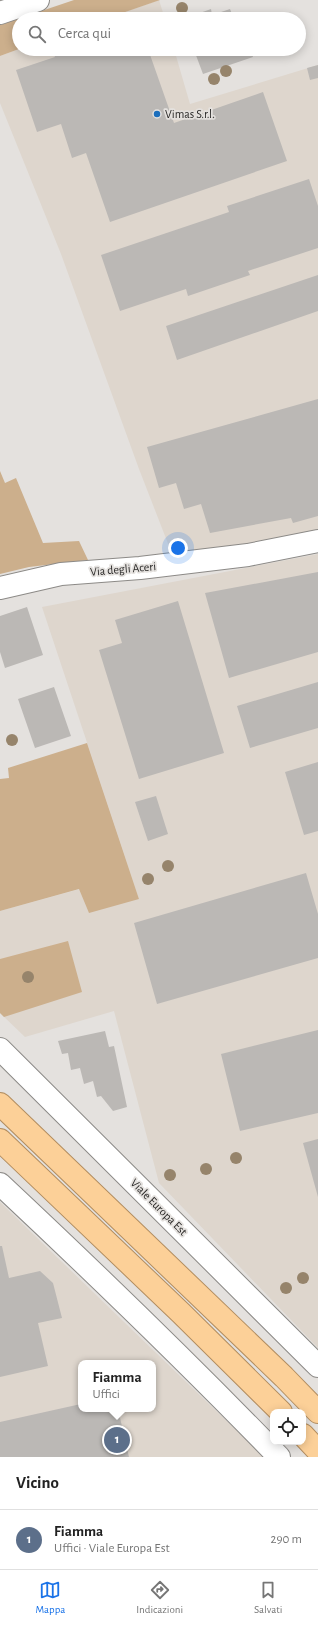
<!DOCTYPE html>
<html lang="it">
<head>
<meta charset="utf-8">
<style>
	:root { --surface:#fff; --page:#f6f6f6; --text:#222; --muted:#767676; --line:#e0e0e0; --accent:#1a73e8 }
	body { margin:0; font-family:"Alegreya Sans",sans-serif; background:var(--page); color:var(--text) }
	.controls { position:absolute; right:12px; bottom:12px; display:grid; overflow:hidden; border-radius:8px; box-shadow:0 2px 10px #0003 }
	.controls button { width:36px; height:36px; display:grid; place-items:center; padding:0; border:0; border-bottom:1px solid var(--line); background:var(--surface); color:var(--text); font:20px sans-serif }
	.you { position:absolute; left:178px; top:548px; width:14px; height:14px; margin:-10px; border:3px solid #fff; border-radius:50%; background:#1a73e8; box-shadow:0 0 0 6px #1a73e833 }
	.badge { display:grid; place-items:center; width:26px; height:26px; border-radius:50%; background:var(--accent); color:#fff; font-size:13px; font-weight:700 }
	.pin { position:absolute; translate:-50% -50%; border:2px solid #fff; box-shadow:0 1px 4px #0006 }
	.popup { position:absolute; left:78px; top:1360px; width:78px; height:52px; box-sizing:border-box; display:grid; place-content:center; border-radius:8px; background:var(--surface); filter:drop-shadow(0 1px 3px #0005); font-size:13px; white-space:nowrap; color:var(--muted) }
	.popup b { font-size:15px; color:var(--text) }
	.popup::after { content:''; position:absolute; left:50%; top:100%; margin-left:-8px; border:8px solid transparent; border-top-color:var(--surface) }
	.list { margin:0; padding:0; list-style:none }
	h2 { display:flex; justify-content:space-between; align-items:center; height:52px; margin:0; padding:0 16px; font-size:17px }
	h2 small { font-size:13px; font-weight:400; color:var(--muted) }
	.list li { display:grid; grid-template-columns:26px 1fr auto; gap:12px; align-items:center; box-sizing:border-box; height:60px; padding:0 16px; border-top:1px solid var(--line) }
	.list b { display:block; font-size:15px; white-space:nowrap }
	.list p { margin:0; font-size:13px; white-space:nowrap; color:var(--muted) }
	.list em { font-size:13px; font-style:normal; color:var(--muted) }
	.icon { flex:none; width:22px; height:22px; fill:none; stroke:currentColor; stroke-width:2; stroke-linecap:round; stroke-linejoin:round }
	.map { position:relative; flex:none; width:318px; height:1457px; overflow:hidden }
	.search { position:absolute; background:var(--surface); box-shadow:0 2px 10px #0003; left:12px; right:12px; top:12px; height:44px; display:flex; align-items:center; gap:10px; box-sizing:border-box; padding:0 14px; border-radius:22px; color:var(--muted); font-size:15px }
	.sheet { height:112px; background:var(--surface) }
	nav { display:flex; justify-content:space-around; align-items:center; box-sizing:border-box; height:56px; border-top:1px solid var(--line); background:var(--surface); font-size:11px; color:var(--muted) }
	nav a { display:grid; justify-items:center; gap:2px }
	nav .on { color:var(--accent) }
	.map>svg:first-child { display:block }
	.built { fill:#ded6cd; fill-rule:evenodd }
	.green { fill:#ccaf8c }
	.building { fill:#bbb8b5 }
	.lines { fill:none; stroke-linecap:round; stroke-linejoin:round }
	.minor-casing { stroke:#8c8a87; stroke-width:24 }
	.tertiary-casing { stroke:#8c8a87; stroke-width:24 }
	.trunk-casing { stroke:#b28d60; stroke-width:24 }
	.minor { stroke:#fff; stroke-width:22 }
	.tertiary { stroke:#fff; stroke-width:22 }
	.trunk { stroke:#fcd098; stroke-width:22 }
	.tree { fill:#96846b }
	.poi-dot { fill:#1b6ebc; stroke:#e4e1de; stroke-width:1.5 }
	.labels { text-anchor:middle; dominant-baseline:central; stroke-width:3.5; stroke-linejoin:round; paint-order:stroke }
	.poi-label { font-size:12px; fill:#282726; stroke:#e4e1de; text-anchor:start }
	.street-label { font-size:12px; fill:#282726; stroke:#e4e1de }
</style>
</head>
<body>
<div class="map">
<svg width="318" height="1457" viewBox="0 0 318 1457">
	<rect width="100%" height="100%" fill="#e4e1de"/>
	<!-- built -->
	<path class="built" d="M159 0 165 19H105Z
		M19 49H174L190 104 318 65V531L174 559 139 469 61 254 0 103V56Z
		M318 554V1348L159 1183 114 1011 25 1037 0 1013V911L80 889 139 899 42 607Z
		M0 1202 154 1351 264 1457H0ZM81 1363H153V1409H81Z"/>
	<!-- green -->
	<path class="green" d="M74 0H160L105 19H19V49L0 56V25Z
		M0 471 5 483 16 478 43 543 79 541 88 560 29 567 0 574Z
		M87 743 139 899 89 913 79 889 0 911V779L9 778 8 768Z
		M68 941 82 992 4 1017 0 1013V959Z"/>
	<!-- building -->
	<path class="building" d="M211 9 212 15 230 9 234 19H183Z
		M58 49H148L174 123 263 92 287 161 110 222 86 153 72 158 61 124 37 132 16 70 55 57 53 51Z
		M181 49H250L253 57 203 74 194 50 183 54Z
		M318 65V78L310 80 307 68Z
		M309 179 318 206V248L248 271 250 275 188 296 186 289 120 311 101 255 229 212 227 206Z
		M318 275V311L177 360 166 326Z
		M318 399V516L293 523 291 518 210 533 201 504 184 509 176 483 159 488 147 447Z
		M318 572V652L229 678 205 593Z
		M178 601 224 753 139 779 99 650 122 643 115 620Z
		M27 607 43 655 5 668 0 652V616Z
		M318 682V728L250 748 237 706Z
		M54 687 71 736 35 748 18 699Z
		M318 762V831L304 835 285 772Z
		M156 796 168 834 148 841 135 802Z
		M306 873 318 914V958L157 1004 134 923Z
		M318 1030V1113L240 1131 221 1054Z
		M105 1031 109 1047 114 1046 127 1107 113 1111 101 1096 97 1097 93 1081 84 1084 80 1068 71 1070 68 1053 62 1054 58 1041Z
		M318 1139V1197L303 1143Z
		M0 1246H2L9 1278 40 1271 53 1283 62 1318 38 1323 48 1366 0 1377Z
		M81 1404V1409H118L129 1457H0V1422Z"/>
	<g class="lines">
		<defs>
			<path id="minor" d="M0 13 38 0
				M0 588 61 574 140 568 248 555 318 541
				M0 1049 318 1366"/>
			<path id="tertiary" d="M0 1184C95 1273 189 1364 279 1457"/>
			<path id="trunk" d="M0 1104 284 1377 318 1412
				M0 1140 181 1313 281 1412
				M303 1435 318 1451"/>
		</defs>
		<!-- minor casing -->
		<use href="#minor" class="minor-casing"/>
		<!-- tertiary casing -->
		<use href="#tertiary" class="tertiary-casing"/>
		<!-- trunk casing -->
		<use href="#trunk" class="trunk-casing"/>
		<!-- minor -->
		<use href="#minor" class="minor"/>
		<!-- tertiary -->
		<use href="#tertiary" class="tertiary"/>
		<!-- trunk -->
		<use href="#trunk" class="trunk"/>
	</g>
	<!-- trees -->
	<g class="tree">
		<circle cx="182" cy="8" r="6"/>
		<circle cx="226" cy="71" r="6"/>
		<circle cx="214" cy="79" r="6"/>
		<circle cx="12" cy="740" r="6"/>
		<circle cx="168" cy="866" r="6"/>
		<circle cx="148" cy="879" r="6"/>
		<circle cx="28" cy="977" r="6"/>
		<circle cx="236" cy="1158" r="6"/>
		<circle cx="206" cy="1169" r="6"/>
		<circle cx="170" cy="1175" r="6"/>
		<circle cx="303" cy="1278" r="6"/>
		<circle cx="286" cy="1288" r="6"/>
	</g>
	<!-- markers -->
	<circle class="poi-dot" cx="157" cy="114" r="4"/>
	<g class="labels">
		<!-- poi labels -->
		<g class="poi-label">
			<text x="165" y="114">Vimas S.r.l.</text>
		</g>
		<!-- street labels -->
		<g class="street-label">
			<text transform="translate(123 569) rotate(-5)">Via degli Aceri</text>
			<text transform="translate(159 1207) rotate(45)">Viale Europa Est</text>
		</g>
	</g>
</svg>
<div class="controls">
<button><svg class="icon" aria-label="locate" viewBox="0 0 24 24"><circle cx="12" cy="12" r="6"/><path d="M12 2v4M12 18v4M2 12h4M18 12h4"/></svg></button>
</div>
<div class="you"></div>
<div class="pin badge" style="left:117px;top:1440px;background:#5c6f8a">1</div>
<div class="popup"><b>Fiamma</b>Uffici</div>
<div class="search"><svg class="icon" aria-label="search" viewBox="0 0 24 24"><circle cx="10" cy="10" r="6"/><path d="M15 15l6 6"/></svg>Cerca qui</div>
</div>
<section class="sheet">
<h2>Vicino<small></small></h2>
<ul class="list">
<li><span class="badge" style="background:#5c6f8a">1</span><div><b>Fiamma</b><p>Uffici · Viale Europa Est</p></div><em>290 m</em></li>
</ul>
</section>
<nav>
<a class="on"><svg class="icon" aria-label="map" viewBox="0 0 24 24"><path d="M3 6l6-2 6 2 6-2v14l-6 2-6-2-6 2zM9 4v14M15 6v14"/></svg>Mappa</a>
<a><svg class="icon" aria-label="directions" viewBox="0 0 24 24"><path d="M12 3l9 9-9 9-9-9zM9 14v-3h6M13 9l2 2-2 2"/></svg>Indicazioni</a>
<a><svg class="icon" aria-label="saved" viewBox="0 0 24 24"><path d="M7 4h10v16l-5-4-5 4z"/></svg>Salvati</a>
</nav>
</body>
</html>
